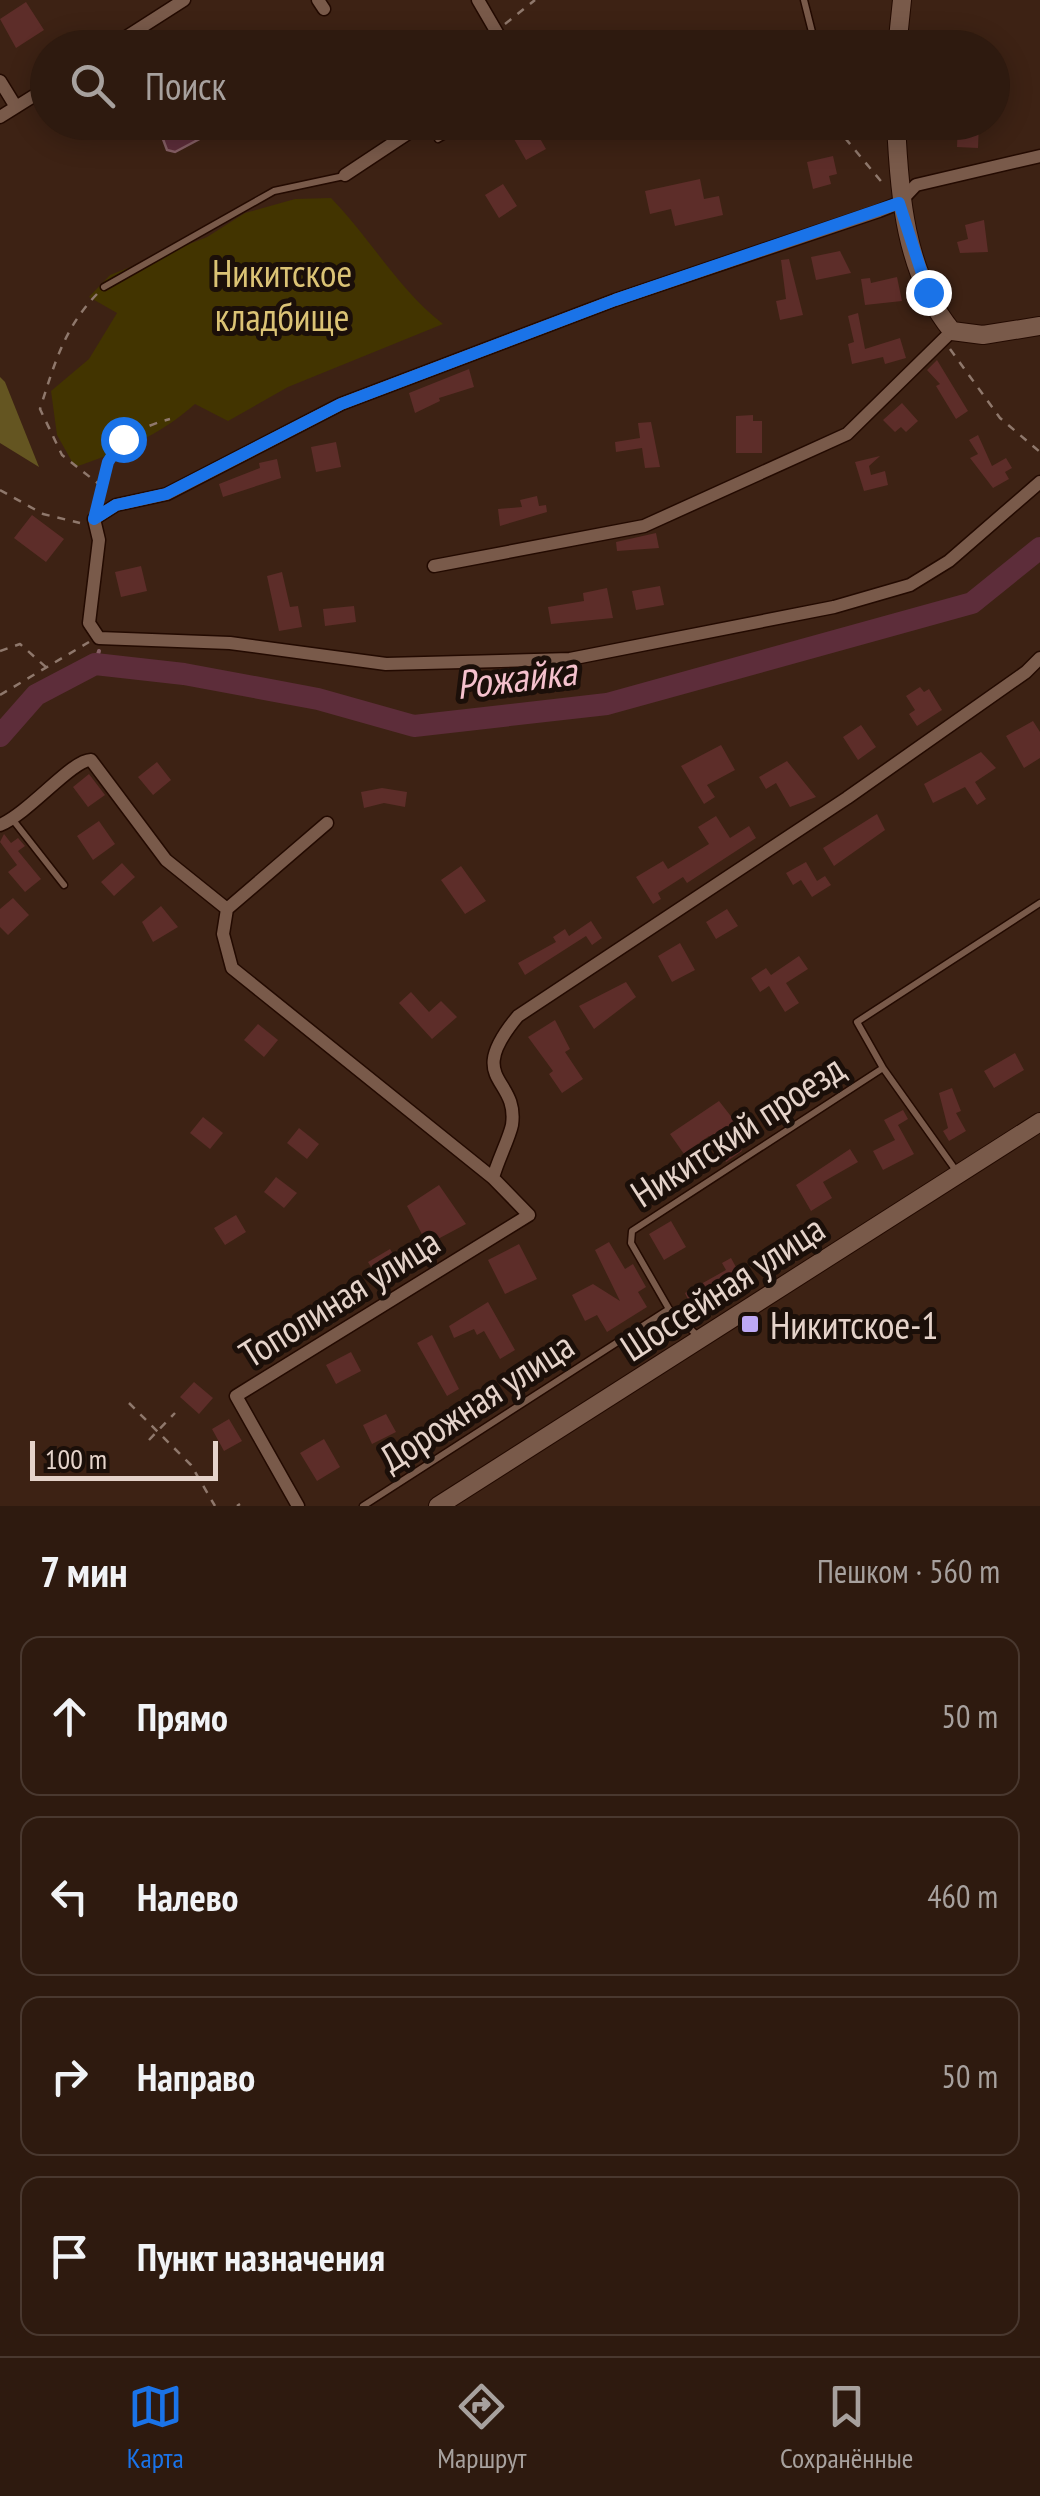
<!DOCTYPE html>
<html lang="ru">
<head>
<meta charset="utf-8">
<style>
	:root { --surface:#2e1a0f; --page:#3a271d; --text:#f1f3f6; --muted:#a7a19e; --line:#49382f; --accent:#1a73e8 }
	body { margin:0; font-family:"PT Sans Narrow",sans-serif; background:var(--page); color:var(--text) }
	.scale { position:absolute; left:30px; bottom:25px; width:188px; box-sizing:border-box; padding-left:10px; border:5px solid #e5d3ca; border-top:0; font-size:28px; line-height:35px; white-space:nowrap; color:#e5d3ca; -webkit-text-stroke:8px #1b0f09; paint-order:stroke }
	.stop { position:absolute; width:30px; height:30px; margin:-22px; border:8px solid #1a73e8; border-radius:50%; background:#fff }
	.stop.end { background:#1a73e8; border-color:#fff; box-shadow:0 2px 10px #0008 }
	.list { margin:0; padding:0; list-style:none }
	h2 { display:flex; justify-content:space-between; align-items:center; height:130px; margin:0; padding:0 40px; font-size:42px }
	h2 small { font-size:32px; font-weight:400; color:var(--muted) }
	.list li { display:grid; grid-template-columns:65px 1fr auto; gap:30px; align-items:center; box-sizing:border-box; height:160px; margin:0 20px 20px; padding:0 20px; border:2px solid var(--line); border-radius:20px }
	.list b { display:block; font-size:38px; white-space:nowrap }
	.list em { font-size:32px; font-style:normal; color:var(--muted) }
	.icon { flex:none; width:55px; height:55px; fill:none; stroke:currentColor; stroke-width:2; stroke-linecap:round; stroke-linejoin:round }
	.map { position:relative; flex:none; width:1040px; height:1506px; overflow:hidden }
	.search { position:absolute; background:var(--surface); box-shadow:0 5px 25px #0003; left:30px; right:30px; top:30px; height:110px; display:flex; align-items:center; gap:25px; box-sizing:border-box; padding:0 35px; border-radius:55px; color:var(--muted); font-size:38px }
	.sheet { height:850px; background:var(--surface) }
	nav { display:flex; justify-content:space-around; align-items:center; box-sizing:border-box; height:140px; border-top:2px solid var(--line); background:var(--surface); font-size:28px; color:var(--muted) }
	nav a { display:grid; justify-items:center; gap:5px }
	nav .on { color:var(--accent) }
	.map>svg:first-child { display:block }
	.green { fill:#423400 }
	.forest { fill:#645521 }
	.water { fill:#5d2d3a; stroke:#865f65; stroke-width:2.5 }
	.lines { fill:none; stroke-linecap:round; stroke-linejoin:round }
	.stream { stroke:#865f65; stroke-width:4 }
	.river { stroke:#5d2d3a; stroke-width:22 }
	.building { fill:#5d2d29 }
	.lane-casing { stroke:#230a01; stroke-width:9 }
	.street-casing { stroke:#230a01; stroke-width:15 }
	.secondary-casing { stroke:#230a01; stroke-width:20 }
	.path { stroke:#8f786c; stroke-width:2.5; stroke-dasharray:8 8; stroke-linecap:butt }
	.lane { stroke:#795a4a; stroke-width:6 }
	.street { stroke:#795a4a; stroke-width:12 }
	.secondary { stroke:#795a4a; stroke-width:18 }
	.route { stroke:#1a73e8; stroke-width:12 }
	.poi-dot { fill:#bea9f5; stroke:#1b0f09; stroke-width:4 }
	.labels { text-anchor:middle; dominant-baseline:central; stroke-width:10; stroke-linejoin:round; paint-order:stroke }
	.park-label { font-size:38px; fill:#dbc375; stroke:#1b0f09 }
	.street-label { font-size:38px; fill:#e5d3ca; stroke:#1b0f09 }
	.poi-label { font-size:38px; fill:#e5d3ca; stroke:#1b0f09; text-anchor:start }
	.water-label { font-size:40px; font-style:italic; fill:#f5c1cd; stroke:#1b0f09 }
</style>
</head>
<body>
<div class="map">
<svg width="1040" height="1506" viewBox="0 0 1040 1506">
	<rect width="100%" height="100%" fill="#3d2214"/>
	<!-- green -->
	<path class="green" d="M331 198C371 239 398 289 443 324L288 387 228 421 195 404C159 436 120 452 75 467L57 435 51 391 89 359 117 313 89 297 110 275 207 237 245 213 295 199Z"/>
	<!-- forest -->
	<path class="forest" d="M0 377 5 382 39 467 0 443Z"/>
	<!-- water -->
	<path class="water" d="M157 123V122L219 123 207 135 175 152 167 150Z"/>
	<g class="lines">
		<!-- stream -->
		<path class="stream" d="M95 664 99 651"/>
		<!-- river -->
		<path class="river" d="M0 736 36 695 95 664 184 674 318 699 414 726 607 704 972 603 1040 548"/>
	</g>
	<!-- building -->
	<path class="building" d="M26 2 44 30 16 48 0 19Z
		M958 122H979L978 148 957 147Z
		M534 128 546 149 526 160 514 139Z
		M833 156 837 174 829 176 831 184 813 189 807 162Z
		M700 179 704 199 719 196 723 215 675 226 671 209 650 214 645 191Z
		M503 184 517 206 499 218 485 195Z
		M984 220 988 252 960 253 957 242 968 239 965 225Z
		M840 251 851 273 816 280 811 257Z
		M789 259 803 315 780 320 776 301 786 299 781 260Z
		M897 277 902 301 865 305 861 279 870 278 871 283Z
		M858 313 865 349 900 338 906 358 885 364 883 357 852 364 848 344 854 342 848 316Z
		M937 360 968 411 956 419 936 386 940 384 927 370Z
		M469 369 474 387 439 398 440 401 415 413 409 393Z
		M902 403 918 421 906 432 901 427 895 432 883 420Z
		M753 415V421H762V453H736V416Z
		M651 422 660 467 645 468 642 448 616 452 615 442 640 438 638 423Z
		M978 435 992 466 1006 458 1012 468 1005 472 1009 479 993 488 970 458 978 454 969 440Z
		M336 442 341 467 316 472 311 447Z
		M880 456 869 466 871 475 885 471 888 485 864 491 855 462Z
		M277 459 281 478 223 497 219 484 260 468 259 463Z
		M537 496 539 506 546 505 547 512 500 526 498 509 522 507 520 500Z
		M32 515 64 539 46 562 14 538Z
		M656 533 659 548 617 551 616 542Z
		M141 566 147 591 121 597 115 572Z
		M282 572 290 607 298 606 302 627 279 631 267 576Z
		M660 586 664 605 636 610 632 591Z
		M607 588 613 618 551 624 548 607 584 601 583 593Z
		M354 606 356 622 325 626 323 609Z
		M920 687 924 692 929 689 942 710 917 726 909 714 915 710 906 696Z
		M1033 721 1040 732V758L1024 768 1006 736Z
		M861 725 876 747 858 760 843 737Z
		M721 745 735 770 707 785 715 797 704 804 681 766Z
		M981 752 996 768 975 782 986 799 977 805 965 787 933 803 924 784Z
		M787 761 816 797 790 807 776 783 766 789 759 777Z
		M157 762 171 780 153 795 138 777Z
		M89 774 105 795 88 807 73 787Z
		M382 788 407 792 405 807 384 803 364 808 361 792Z
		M877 814 885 830 834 866 823 848Z
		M716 816 730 838 749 826 756 838 687 883 683 877 658 893 661 899 653 904 636 877 663 861 668 869 709 844 698 827Z
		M99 821 115 844 93 860 77 836Z
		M4 834 11 843 18 838 25 846 18 851 41 879 25 892 8 872 17 865 0 842Z
		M806 862 817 881 825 876 831 885 812 897 801 880 793 885 786 873Z
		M122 863 135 877 114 896 101 882Z
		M461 866 486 901 465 914 441 880Z
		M13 898 29 915 8 935 0 927V909Z
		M161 906 178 927 153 942 142 922Z
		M727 909 738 926 716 939 706 922Z
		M591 921 602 938 592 945 586 936 525 975 518 963 556 942 553 937 565 929 569 936Z
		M680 943 695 970 672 982 658 956Z
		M799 956 808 969 786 983 799 1003 785 1012 769 986 760 992 751 978 766 968 771 975Z
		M626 982 636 997 594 1029 579 1006Z
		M411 992 429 1012 441 1001 457 1017 432 1039 399 1003Z
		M555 1020 570 1049 565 1052 583 1079 562 1093 549 1074 553 1071 528 1037Z
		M258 1024 278 1040 264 1057 244 1040Z
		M1015 1053 1024 1070 994 1088 984 1071Z
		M952 1088 961 1111 956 1113 966 1131 949 1141 943 1131 948 1128 939 1093Z
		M719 1101 737 1124 729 1130 742 1151 726 1162 709 1136 684 1154 670 1134Z
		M903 1110 908 1119 898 1125 914 1154 883 1170 873 1151 895 1140 884 1120Z
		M203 1117 223 1133 210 1149 190 1133Z
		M299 1128 319 1144 307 1159 287 1143Z
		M850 1149 858 1162 823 1182 832 1198 811 1211 796 1185Z
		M276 1177 297 1193 284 1208 264 1192Z
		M439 1185 466 1224 436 1240 434 1235 425 1240 407 1206Z
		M236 1215 246 1232 225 1245 214 1228Z
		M671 1221 686 1247 664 1260 649 1234Z
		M609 1242 625 1269 633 1264 646 1287 638 1292 647 1307 607 1332 597 1315 585 1321 572 1295 593 1284 620 1301 595 1250Z
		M519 1244 537 1279 505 1294 488 1260Z
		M390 1249 401 1268 379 1280 368 1262Z
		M731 1258 742 1278 691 1306 685 1293 726 1270 722 1263Z
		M488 1302 515 1350 500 1359 484 1331 477 1335 474 1329 454 1338 449 1326Z
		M432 1335 459 1389 447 1396 417 1343Z
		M351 1352 361 1371 336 1384 326 1365Z
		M194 1382 213 1398 199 1414 180 1397Z
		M386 1414 396 1432 372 1444 363 1425Z
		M229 1419 242 1441 224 1451 212 1429Z
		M324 1439 340 1467 317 1481 300 1453Z"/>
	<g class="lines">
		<defs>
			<path id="lane" d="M804 0 816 48
				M836 122 838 130
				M438 139 468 122
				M104 287 274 191 344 176
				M13 820 64 885
				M957 1172 883 1068 857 1022 1040 903
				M700 1338 669 1309 631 1243 632 1231 883 1068
				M363 1506 669 1309"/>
			<path id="street" d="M318 0 324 9
				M478 0 506 48
				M109 48 184 0
				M0 81 16 107
				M0 117 48 87
				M1040 156 916 185 899 203 879 211 615 300 341 404 167 494 116 505 94 519 99 540 89 623 99 638 230 643 386 664 570 659 834 607 910 585 949 561 1040 482
				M345 175 425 122
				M434 566 644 526 847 434 952 331
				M0 825C29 813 73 759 91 760L166 860 227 909
				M493 1178C497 1162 509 1139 512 1125 519 1076 463 1082 518 1016L847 798 1026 672 1040 658
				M298 1506 236 1396 529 1215 493 1178 232 968 223 934 227 909 327 823"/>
			<path id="secondary" d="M897 48 902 0
				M896 122C899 193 905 274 952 331L983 335 1040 326
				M438 1506 1040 1122"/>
		</defs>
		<!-- lane casing -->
		<use href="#lane" class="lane-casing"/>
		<!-- street casing -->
		<use href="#street" class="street-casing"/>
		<!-- secondary casing -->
		<use href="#secondary" class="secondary-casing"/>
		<!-- path -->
		<path class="path" d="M505 24 535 0
			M845 138 885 186
			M97 294C64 328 54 365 40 409L62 455 100 485 98 501
			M950 349 1000 418 1040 452
			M100 485C113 448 130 429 170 419
			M0 490 43 514 80 523
			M0 651 20 644 47 668
			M0 695 89 642
			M129 1403 191 1465 215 1506
			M149 1440 175 1413
			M237 1506 240 1504"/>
		<!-- lane -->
		<use href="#lane" class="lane"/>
		<!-- street -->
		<use href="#street" class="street"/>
		<!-- secondary -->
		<use href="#secondary" class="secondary"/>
	</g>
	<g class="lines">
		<!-- route -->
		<path class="route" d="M123 439 108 462 94 519 116 505 166 494 341 404 615 300 899 203 928 292"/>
	</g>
	<!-- markers -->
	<rect class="poi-dot" x="740" y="1314" width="20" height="20" rx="5"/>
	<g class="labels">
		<!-- park labels -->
		<g class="park-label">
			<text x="282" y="272">Никитское<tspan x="282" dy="44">кладбище</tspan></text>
		</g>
		<!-- street labels -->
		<g class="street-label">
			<text transform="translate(737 1130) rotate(-33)">Никитский проезд</text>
			<text transform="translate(722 1287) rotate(-33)">Шоссейная улица</text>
			<text transform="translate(339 1297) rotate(-32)">Тополиная улица</text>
			<text transform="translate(476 1401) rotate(-33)">Дорожная улица</text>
		</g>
		<!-- poi labels -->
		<g class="poi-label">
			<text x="770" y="1324">Никитское-1</text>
		</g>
		<!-- water labels -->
		<g class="water-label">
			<text transform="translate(516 677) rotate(-7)">Рожайка</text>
		</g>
	</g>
</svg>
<div class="scale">100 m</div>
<div class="stop" style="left:123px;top:439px"></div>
<div class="stop end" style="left:928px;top:292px"></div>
<div class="search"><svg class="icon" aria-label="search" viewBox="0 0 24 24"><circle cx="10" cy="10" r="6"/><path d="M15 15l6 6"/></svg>Поиск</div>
</div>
<section class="sheet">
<h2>7 мин<small>Пешком · 560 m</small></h2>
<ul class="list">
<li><svg class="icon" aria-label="ahead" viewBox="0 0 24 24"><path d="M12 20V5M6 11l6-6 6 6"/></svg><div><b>Прямо</b></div><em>50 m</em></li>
<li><svg class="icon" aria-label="left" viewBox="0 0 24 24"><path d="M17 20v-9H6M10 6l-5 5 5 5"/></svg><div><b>Налево</b></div><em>460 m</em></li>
<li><svg class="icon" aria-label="right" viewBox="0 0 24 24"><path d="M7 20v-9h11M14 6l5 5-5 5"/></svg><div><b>Направо</b></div><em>50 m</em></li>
<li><svg class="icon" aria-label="arrive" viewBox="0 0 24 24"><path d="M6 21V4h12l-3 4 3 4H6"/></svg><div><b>Пункт назначения</b></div></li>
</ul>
</section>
<nav>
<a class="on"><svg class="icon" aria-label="map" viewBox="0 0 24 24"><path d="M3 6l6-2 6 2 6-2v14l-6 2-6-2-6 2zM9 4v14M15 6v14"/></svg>Карта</a>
<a><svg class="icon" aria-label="directions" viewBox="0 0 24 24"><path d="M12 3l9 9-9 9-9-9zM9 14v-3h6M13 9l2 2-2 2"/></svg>Маршрут</a>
<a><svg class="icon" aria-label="saved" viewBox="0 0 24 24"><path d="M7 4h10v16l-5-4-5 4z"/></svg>Сохранённые</a>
</nav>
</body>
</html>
